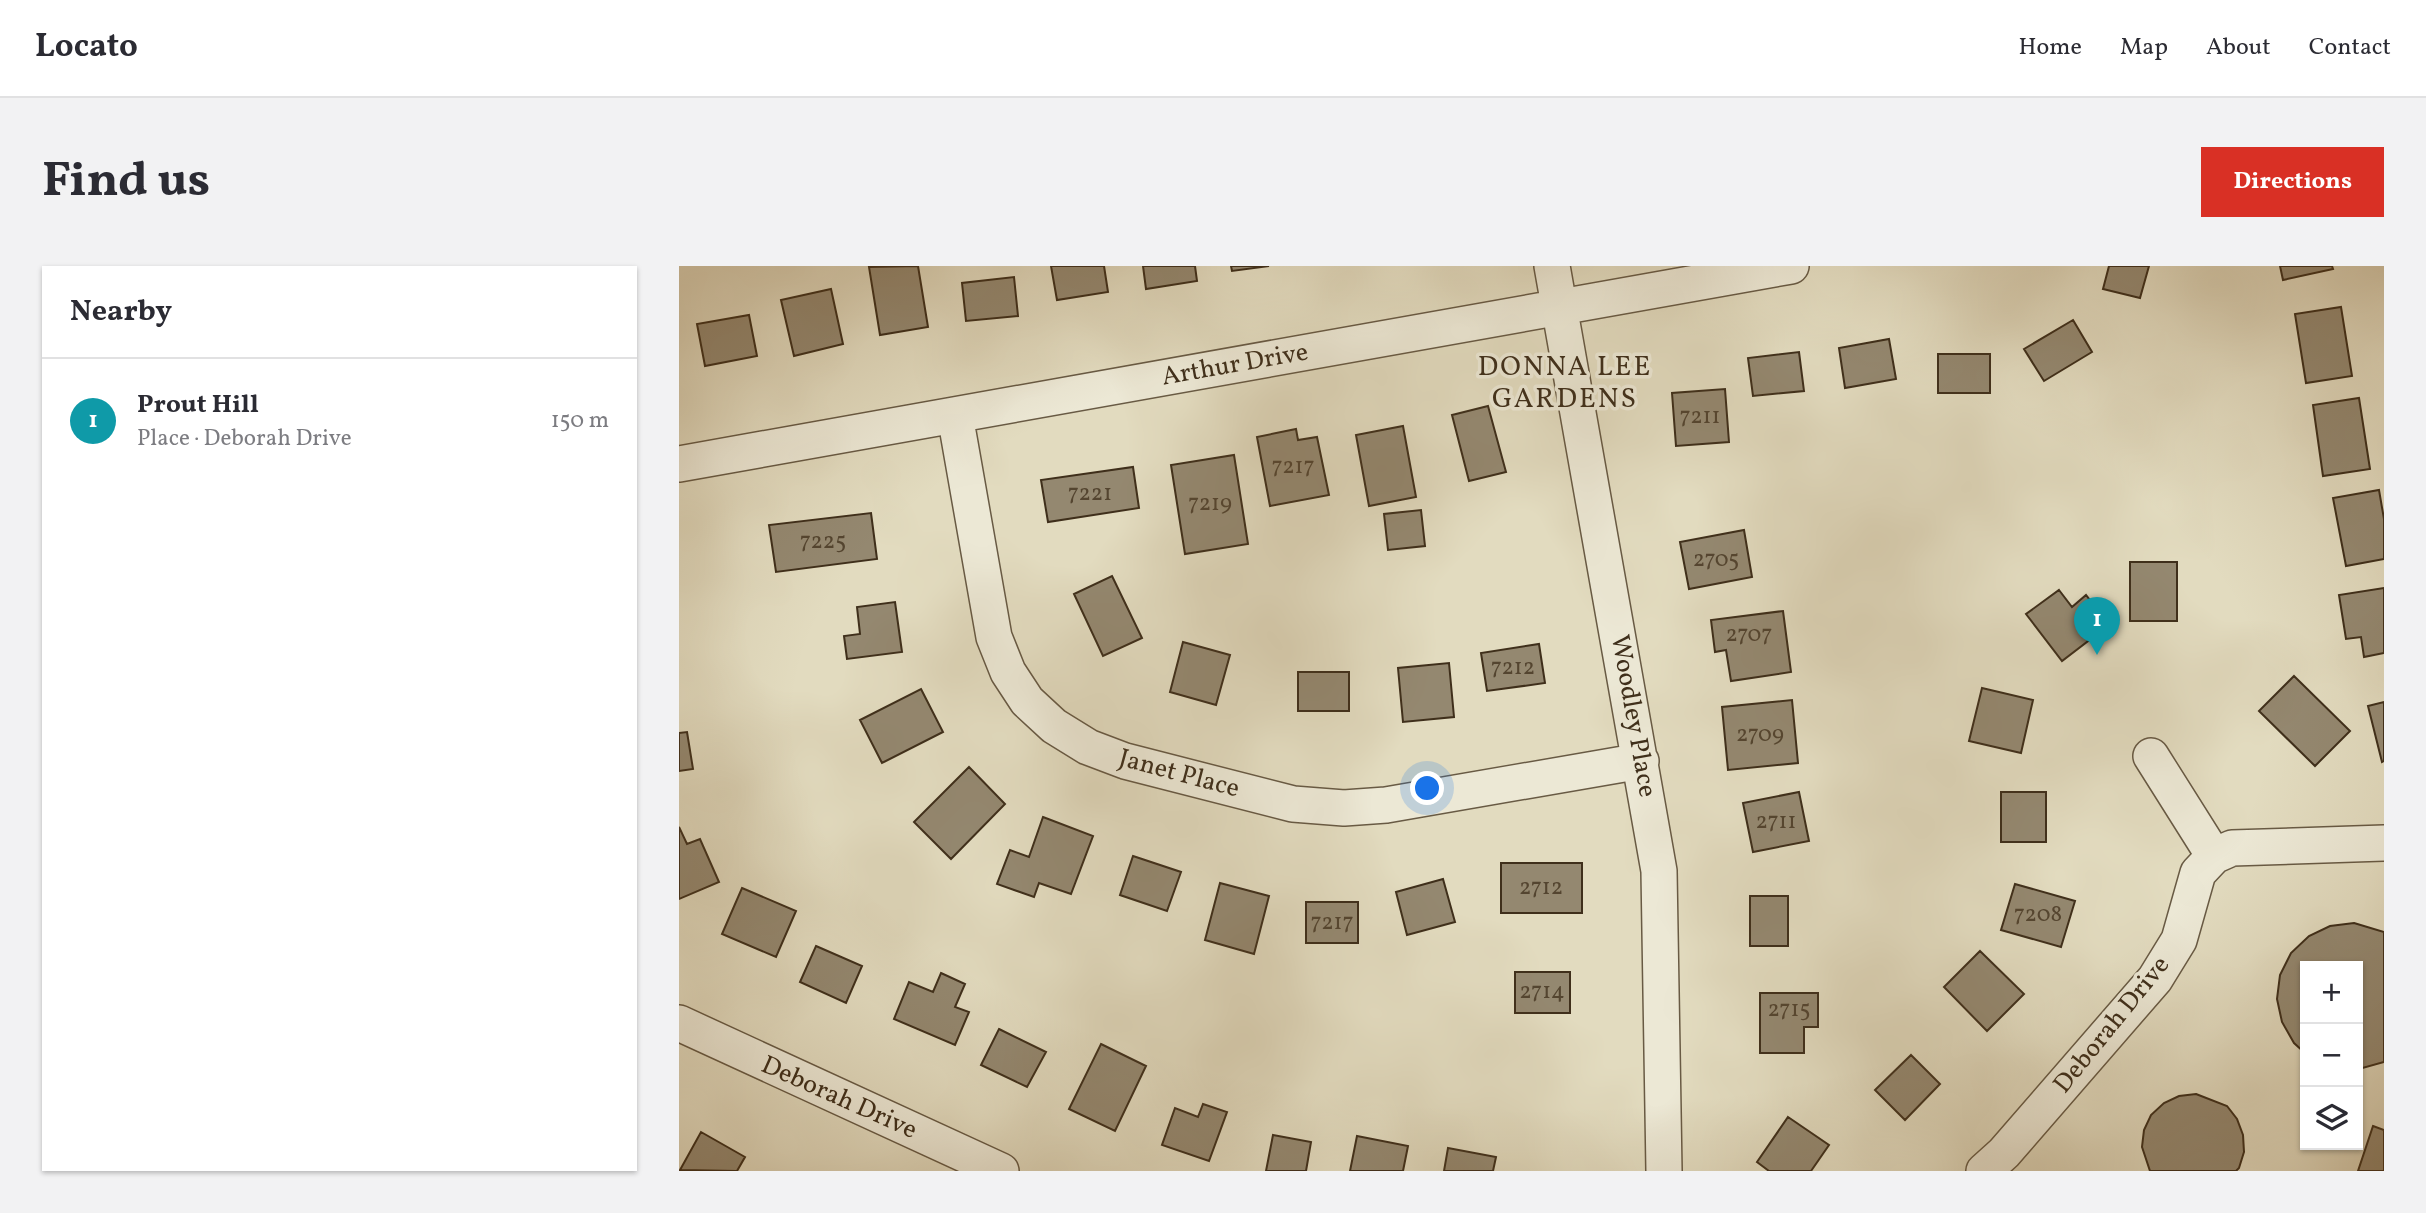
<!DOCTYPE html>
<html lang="en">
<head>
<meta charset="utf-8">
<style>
	:root { --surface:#fff; --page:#f2f2f3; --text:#2b2b33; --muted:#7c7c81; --line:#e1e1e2; --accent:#d93025 }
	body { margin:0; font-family:Vollkorn,serif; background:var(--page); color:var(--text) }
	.controls { position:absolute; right:21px; bottom:21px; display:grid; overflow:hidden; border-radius:0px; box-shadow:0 2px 5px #0004 }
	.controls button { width:63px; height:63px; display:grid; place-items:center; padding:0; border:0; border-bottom:2px solid var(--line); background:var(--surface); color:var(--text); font:35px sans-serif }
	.you { position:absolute; left:749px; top:523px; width:24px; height:24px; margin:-18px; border:5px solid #fff; border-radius:50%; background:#1a73e8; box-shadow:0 0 0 10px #1a73e833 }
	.badge { display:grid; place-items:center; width:46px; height:46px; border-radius:50%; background:var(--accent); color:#fff; font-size:23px; font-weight:700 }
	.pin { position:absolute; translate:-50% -58px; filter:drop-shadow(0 2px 4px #0008) }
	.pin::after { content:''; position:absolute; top:37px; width:24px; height:21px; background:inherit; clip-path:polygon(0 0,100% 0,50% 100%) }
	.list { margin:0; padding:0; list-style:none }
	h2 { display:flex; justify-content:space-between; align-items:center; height:91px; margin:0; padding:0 28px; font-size:30px }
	h2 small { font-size:23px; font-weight:400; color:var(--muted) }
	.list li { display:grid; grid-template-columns:46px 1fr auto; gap:21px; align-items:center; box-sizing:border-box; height:126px; padding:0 28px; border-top:2px solid var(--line) }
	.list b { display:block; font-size:26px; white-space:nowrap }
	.list p { margin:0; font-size:23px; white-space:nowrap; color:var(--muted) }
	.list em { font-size:23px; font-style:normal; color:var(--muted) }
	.icon { flex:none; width:38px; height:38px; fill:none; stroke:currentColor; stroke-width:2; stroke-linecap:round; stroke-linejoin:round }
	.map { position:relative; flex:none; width:1705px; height:905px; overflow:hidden; border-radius:0px }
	header { display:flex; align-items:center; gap:42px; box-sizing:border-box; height:98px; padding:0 35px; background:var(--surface); border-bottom:2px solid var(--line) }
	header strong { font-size:33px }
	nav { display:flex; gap:38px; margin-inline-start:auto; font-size:24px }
	.intro { display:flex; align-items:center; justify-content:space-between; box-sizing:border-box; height:168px; padding:0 42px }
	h1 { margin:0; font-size:49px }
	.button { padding:18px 32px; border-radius:0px; background:var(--accent); color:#fff; font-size:24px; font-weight:700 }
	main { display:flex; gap:42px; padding:0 42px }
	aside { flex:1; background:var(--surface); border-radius:0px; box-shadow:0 2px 5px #0004 }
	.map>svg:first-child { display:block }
	.building { fill:#948870; stroke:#3f2f1b; stroke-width:2 }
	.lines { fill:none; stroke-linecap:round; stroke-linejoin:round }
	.minor-casing { stroke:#685a44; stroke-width:38 }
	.minor { stroke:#ece8d5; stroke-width:35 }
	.labels { text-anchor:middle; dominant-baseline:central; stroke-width:7; stroke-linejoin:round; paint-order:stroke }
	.number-label { font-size:23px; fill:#544530 }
	.street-label { font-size:26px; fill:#3f2f1b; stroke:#ece8d5 }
	.neighbourhood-label { font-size:28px; letter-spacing:2px; fill:#3f2f1b; stroke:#ece8d5 }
</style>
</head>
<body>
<header>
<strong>Locato</strong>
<nav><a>Home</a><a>Map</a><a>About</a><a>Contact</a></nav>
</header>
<div class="intro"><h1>Find us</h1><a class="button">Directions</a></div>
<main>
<aside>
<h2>Nearby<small></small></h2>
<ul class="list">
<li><span class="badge" style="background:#0f9aa8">1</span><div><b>Prout Hill</b><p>Place · Deborah Drive</p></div><em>150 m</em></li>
</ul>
</aside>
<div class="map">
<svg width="1705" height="905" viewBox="0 0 1705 905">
	<rect width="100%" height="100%" fill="#e2dbbf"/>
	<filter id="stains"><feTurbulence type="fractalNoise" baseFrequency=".00286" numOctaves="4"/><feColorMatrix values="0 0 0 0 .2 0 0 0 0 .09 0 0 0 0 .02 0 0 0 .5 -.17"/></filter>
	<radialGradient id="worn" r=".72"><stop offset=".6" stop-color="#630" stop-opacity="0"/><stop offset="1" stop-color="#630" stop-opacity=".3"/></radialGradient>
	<!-- building -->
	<path class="building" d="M239 0 249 61 201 69 190 1Z
		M372 0H425L429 26 378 34Z
		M464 0H516L518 15 467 23Z
		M552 0H590L553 5Z
		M1430 0H1470L1461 32 1424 23Z
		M1601 0H1653L1654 3 1604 14Z
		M335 11 339 50 287 55 283 17Z
		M152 23 164 78 115 90 102 34Z
		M1662 41 1673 110 1627 117 1616 48Z
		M70 49 78 90 26 100 18 58Z
		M1394 54 1413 86 1365 115 1345 83Z
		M1210 73 1217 113 1166 122 1160 82Z
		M1120 86 1125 125 1074 130 1069 92Z
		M1259 88H1311V127H1259Z
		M1046 123 1050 176 997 180 993 127Z
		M1680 132 1691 203 1644 210 1634 139Z
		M809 140 827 206 790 215 773 149Z
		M724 160 737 231 690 240 677 169Z
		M617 163 619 174 638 171 650 229 591 240 578 171Z
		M555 189 569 278 506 288 492 199Z
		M454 201 460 242 369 256 362 214Z
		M1700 224 1705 253V293L1667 300 1654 232Z
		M742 244 746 280 709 284 705 248Z
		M192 247 198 293 97 306 90 259Z
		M1065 264 1073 311 1010 323 1001 276Z
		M1451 296H1498V355H1451Z
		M433 310 463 372 424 390 395 328Z
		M1705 322V387L1685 391 1682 371 1667 373 1660 329Z
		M1380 324 1393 341 1407 329 1430 359 1383 395 1347 348Z
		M216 336 223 386 168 393 165 370 181 368 178 341Z
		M1104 345 1112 406 1052 415 1047 384 1036 386 1032 354Z
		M504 376 551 389 537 439 491 426Z
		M860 378 866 417 808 425 802 387Z
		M770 397 775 451 724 456 719 402Z
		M619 406H670V445H619Z
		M1615 410 1671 465 1636 500 1580 445Z
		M1303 422 1354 434 1342 487 1290 475Z
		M242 423 264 466 203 497 181 454Z
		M1113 434 1119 497 1049 504 1043 441Z
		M1705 436V495L1703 496 1689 440Z
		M8 466 14 503 0 505V467Z
		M290 501 326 538 272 593 235 556Z
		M1120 526 1130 575 1074 586 1064 537Z
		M1322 526H1367V576H1322Z
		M364 551 414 570 392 628 360 617 355 631 318 618 331 584 350 591Z
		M0 561 8 578 21 573 40 616 0 633Z
		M454 590 502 606 488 645 441 629Z
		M822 597H903V647H822Z
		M764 613 776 656 728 669 717 626Z
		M541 617 590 630 575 688 526 674Z
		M1336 618 1396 635 1382 681 1322 664Z
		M63 622 117 645 97 691 43 668Z
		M1071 630H1109V680H1071Z
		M627 636H679V677H627Z
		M1675 657 1705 666V796L1680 803 1679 700H1626V787L1615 777 1603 756 1598 733 1601 709 1612 687 1630 670 1651 660Z
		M137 680 183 700 167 737 121 716Z
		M1301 685 1345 728 1308 765 1265 721Z
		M836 706H891V747H836Z
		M262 707 286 718 276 741 290 746 276 779 215 753 230 716 254 726Z
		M1081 727H1139V761H1125V787H1081Z
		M320 763 367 786 348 821 302 799Z
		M422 778 467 800 436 865 390 843Z
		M1232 789 1261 818 1226 854 1196 824Z
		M1517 828 1548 840 1558 853 1564 869 1565 886 1560 902 1557 905H1471L1463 881 1465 864 1472 849 1485 837 1500 830Z
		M524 838 548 846 530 895 483 879 496 842 519 851Z
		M1109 851 1150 879 1132 905H1090L1078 896Z
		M1694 860 1705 864V905H1679Z
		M22 866 66 891 58 905 1 904Z
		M594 869 632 876 627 905H587Z
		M678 870 729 880 724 905H671Z
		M769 882 817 891 814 905H765Z"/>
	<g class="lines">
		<defs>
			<path id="minor" d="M873 0 980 605 985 905
				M276 149 315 371 329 406 348 435 375 460 409 481 446 495 614 538 665 542 707 539 962 495
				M0 198 1112 0
				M1472 490 1535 590
				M0 757 322 905
				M1305 905 1325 887 1476 713 1500 674 1519 607 1535 590 1553 582 1705 577"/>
		</defs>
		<!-- minor casing -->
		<use href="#minor" class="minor-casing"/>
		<!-- minor -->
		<use href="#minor" class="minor"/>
	</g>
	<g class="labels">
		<!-- number labels -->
		<g class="number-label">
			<text x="1021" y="151">7211</text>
			<text x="614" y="201">7217</text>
			<text x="411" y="228">7221</text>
			<text x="531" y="238">7219</text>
			<text x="144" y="276">7225</text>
			<text x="1037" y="294">2705</text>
			<text x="1070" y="369">2707</text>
			<text x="834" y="402">7212</text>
			<text x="1081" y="469">2709</text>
			<text x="1097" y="556">2711</text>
			<text x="862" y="622">2712</text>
			<text x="1359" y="649">7208</text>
			<text x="653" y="657">7217</text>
			<text x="863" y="726">2714</text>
			<text x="1110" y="744">2715</text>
		</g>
		<!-- street labels -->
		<g class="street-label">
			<text transform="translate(556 99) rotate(-10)">Arthur Drive</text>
			<text transform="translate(954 450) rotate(80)">Woodley Place</text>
			<text transform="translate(500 508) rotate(15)">Janet Place</text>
			<text transform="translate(1433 759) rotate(-51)">Deborah Drive</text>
			<text transform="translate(160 832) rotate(24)">Deborah Drive</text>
		</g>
		<!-- neighbourhood labels -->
		<g class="neighbourhood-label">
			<text x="886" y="101">DONNA LEE<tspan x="886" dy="32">GARDENS</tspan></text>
		</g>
	</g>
	<rect width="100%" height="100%" filter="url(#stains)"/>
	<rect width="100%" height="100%" fill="url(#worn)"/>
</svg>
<div class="controls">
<button>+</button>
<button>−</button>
<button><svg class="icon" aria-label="layers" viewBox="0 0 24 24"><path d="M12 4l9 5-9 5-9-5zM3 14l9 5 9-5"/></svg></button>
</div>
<div class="you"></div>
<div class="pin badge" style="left:1418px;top:389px;background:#0f9aa8">1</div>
</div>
</main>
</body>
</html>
